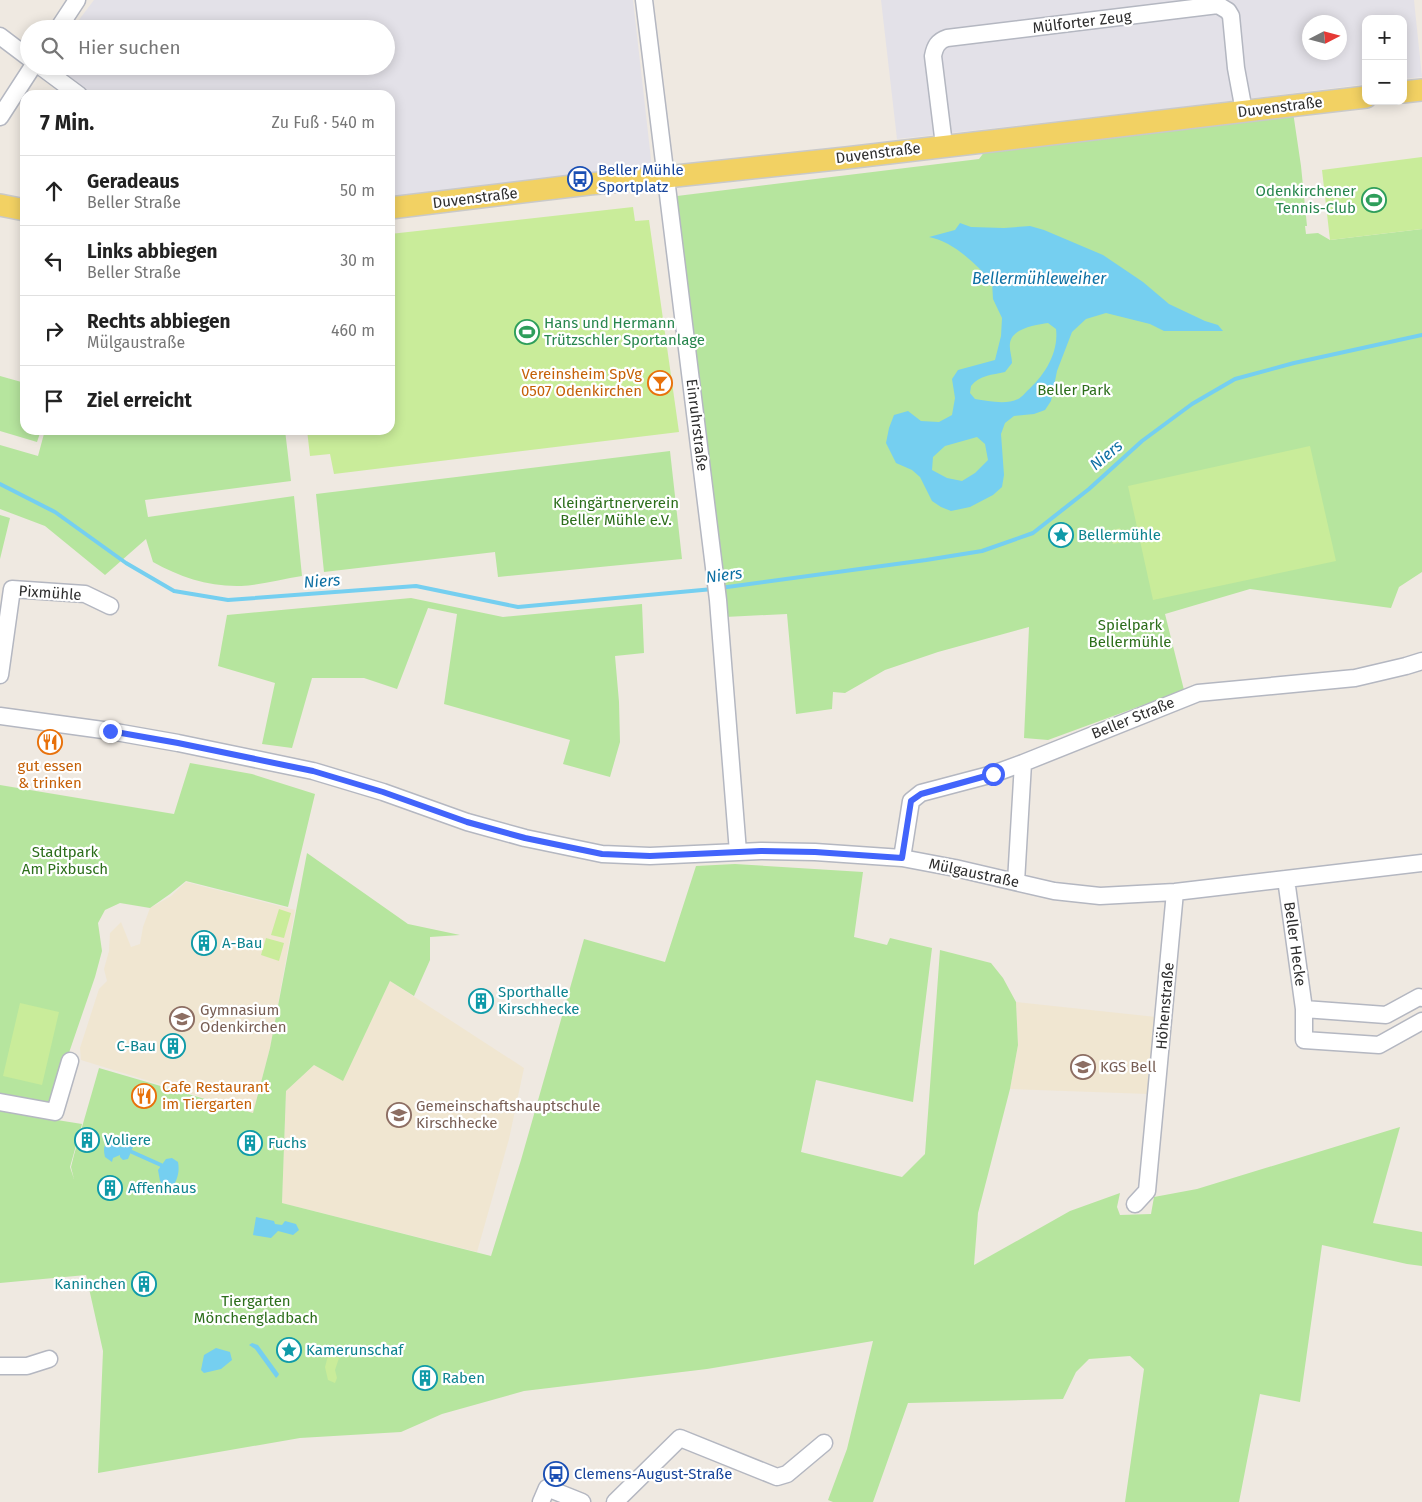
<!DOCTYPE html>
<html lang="de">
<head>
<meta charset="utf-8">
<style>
	:root { --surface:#fff; --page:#f2f2f2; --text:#222; --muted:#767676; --line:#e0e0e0 }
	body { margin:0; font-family:"Fira Sans",sans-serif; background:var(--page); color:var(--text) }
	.controls { position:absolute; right:15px; top:15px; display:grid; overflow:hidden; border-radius:10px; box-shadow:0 2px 12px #0003 }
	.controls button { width:45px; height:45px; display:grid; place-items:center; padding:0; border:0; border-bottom:1px solid var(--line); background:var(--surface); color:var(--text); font:25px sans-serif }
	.compass { position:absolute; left:1302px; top:15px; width:45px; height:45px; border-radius:50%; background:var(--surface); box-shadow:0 2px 12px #0003; rotate:84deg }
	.stop { position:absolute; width:15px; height:15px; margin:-11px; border:4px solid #4264fb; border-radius:50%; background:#fff }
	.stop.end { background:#4264fb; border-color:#fff; box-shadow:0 1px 5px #0008 }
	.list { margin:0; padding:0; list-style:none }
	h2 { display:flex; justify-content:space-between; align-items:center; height:65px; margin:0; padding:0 20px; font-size:21px }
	h2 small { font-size:16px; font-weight:400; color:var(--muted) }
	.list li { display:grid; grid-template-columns:32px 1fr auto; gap:15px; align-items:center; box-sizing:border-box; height:70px; padding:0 20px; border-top:1px solid var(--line) }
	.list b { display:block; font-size:19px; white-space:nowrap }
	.list p { margin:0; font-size:16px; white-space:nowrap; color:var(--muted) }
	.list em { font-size:16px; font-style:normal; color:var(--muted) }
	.icon { flex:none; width:28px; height:28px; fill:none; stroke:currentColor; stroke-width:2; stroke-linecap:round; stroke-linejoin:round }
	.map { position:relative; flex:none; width:1422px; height:1502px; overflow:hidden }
	.search { position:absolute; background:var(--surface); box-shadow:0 2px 12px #0003; left:20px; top:20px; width:375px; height:55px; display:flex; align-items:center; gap:12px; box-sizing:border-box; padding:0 18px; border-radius:28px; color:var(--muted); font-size:19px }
	.panel { position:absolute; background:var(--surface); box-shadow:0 2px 12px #0003; left:20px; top:90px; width:375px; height:345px; border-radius:15px }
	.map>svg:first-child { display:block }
	.industrial { fill:#e3e1e8; fill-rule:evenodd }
	.education { fill:#f0e6d1 }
	.green { fill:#b6e59e }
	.pitch { fill:#c9ec9a }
	.water { fill:#75cff0; fill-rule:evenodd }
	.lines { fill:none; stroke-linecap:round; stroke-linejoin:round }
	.stream { stroke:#75cff0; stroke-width:4 }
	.minor-casing { stroke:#b4b7c1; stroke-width:19 }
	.major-casing { stroke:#c9c9c9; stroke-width:24 }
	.minor { stroke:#fff; stroke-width:16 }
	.major { stroke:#f2d163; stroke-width:21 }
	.route { stroke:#4264fb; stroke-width:6 }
	.labels { text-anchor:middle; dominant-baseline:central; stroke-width:4.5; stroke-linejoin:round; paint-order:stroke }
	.street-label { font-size:15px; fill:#2e2e2e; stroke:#fff }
	.transit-label { font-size:15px; fill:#164399; stroke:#fff; text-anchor:start }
	.leisure-label { font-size:15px; fill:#27864d; stroke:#fff; text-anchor:end }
	.food-label { font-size:15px; fill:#c56008; stroke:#fff; text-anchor:end }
	.park-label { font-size:15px; fill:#2c6e1b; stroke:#fff }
	.culture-label { font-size:15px; fill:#0d838f; stroke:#fff; text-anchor:start }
	.education-label { font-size:15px; fill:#785e54; stroke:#fff; text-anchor:start }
	.water-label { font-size:16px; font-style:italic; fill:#0d6fa3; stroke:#fff }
</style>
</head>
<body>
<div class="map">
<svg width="1422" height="1502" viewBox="0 0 1422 1502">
	<rect width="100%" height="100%" fill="#efe9e1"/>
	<!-- industrial -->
	<path class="industrial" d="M94 0H633L652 168 390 199V95H93L56 66H386V29H72Z
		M881 0H1414L1422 77 1403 79V19H1366V84L1157 110 897 139ZM1310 22H1340V52H1310Z"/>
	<!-- education -->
	<path class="education" d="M186 882 295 910 270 1048 253 1113 81 1060 80 1048 99 989 107 981 104 969 109 951 110 933 121 922 131 947 140 944 143 927 150 908 171 896Z
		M390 981 524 1068 509 1139 477 1252 282 1203 286 1091 314 1065 343 1080Z
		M1016 1002 1156 1017 1149 1094 1010 1089 1018 1045Z"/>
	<!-- green -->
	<path class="green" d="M1293 112 1301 166 1307 226H1305L1306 234 1318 233 1330 240 1422 229V572L1399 587 1391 608 1250 589 1165 614 1184 690 1048 740 1024 738 1029 627 938 652 885 670 845 693 833 692 832 709 796 714 787 614 725 617 675 201H678L677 196 979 159 988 147Z
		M0 376 25 383V430H41L37 442 0 431Z
		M45 430H285L291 481 145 500 148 517 294 496 302 576C282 579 261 585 241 586 209 587 180 577 153 562L146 539 105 575 45 526 0 509V445L38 456Z
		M670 451 682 559 498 577 495 552 324 572 316 494Z
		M0 515 10 518 0 559Z
		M411 598 503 617 642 604 644 653 615 656 619 702 620 742 610 777 563 764 570 740 444 704 457 614 428 608 397 689 364 678H312L292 748 262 744 275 683 218 666 227 615Z
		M190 763 252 774 315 794 288 907 186 881 170 894 150 908 120 903 105 910 98 923 102 951 95 977 61 1076 57 1120 82 1124 70 1167 74 1179 71 1167 74 1155 99 1068 253 1113 270 1048 307 853 408 924 460 935 430 937V960L414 996 390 981 343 1081 314 1065 286 1091 282 1203 491 1256 521 1160 584 939 665 962 696 866 735 864 863 872 854 937 887 945 890 938 932 948 913 1102 816 1080 801 1152 902 1177 925 1154 940 950 991 963 1003 978 1016 1002 1018 1045 1010 1089 978 1213 974 1265 1070 1211 1120 1193 1117 1207 1120 1215 1151 1214 1154 1197 1197 1189 1400 1127 1373 1223 1422 1232V1266L1407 1264 1322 1245 1300 1402 1260 1394 1239 1502H1125L1144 1369 1130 1356 1089 1359 1076 1372 1063 1399 908 1403 873 1502H833L828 1500 847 1449 873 1341 707 1369 524 1391 442 1414 401 1432 300 1438 98 1473 103 1351 86 1275 0 1283V785L174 814Z"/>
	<!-- pitch -->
	<path class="pitch" d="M1422 157V229L1330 240 1322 170Z
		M633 207 635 221 649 220 679 432 334 474 330 454 310 456 307 430H390V234Z
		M1310 446 1336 561 1153 600 1128 486Z
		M1120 528 1123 542 1113 544 1110 531Z
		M279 909 291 913 284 938 271 935Z
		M266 938 284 943 279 961 261 955Z
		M20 1003 59 1012 42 1085 3 1076Z
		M329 1352 340 1355 335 1370 337 1378 335 1383 328 1380 325 1367Z"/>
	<!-- water -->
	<path class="water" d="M960 223 971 227 1004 228 1030 226 1044 230 1103 255 1143 282 1169 304 1205 321 1218 325 1223 331H1164L1150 324 1106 313 1086 319 1072 332 1057 371 1051 401 1045 410 1034 414 1014 416 1005 423 1001 434 1004 475 1002 487 993 495 970 507 951 511 941 507 932 501 920 477 912 470 896 463 886 443 889 428 894 415 908 411 921 421 939 422 952 415 955 398 952 379 958 370 995 360 1001 336 1002 318 993 299 992 282C976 264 954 242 929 237L955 230ZM1048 323 1056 329C1059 353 1044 376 1027 391 1025 393 1021 398 1018 399 1006 405 988 401 975 399L970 393 971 386C980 375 992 375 1005 372L1012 363C1012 356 1009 350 1010 343 1012 328 1036 325 1048 323ZM977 437 985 444 988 460 975 473 962 481 947 478 932 470 933 457 945 446Z
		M109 1138 110 1143 120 1147 125 1145 133 1147 128 1159 123 1160 120 1157V1155L113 1158 112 1162 105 1157C103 1149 104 1145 109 1138Z
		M172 1158 178 1162C180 1172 177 1180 172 1188H165L160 1181 158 1170 166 1159Z
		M256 1217 274 1221 275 1224 282 1225 285 1221 296 1224 299 1230 293 1235 278 1231 271 1238 253 1235Z
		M252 1343 258 1345 279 1374 278 1376 276 1378 255 1349 249 1345Z
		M216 1348 230 1352 232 1360 221 1369 204 1373 201 1370 204 1355Z"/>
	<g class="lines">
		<!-- stream -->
		<path class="stream" d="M0 484 55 512 126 563 174 591 228 600 416 586 518 607 713 589
			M720 588 926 560 982 551 1033 533 1089 489 1142 441 1192 404 1235 379 1294 363 1422 335
			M132 1152 161 1165"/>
		<defs>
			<path id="minor" d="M644 0 718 600 738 852
				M58 29 77 0
				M0 36 29 58
				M40 66 79 95
				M0 117 33 66
				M944 145 933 56C935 46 938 41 947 38L1218 5 1228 11 1231 16 1236 68 1244 111
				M0 675 12 589 85 594 110 606
				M0 716 110 731 178 743 313 771 383 792 467 822 525 838 602 854 650 856 761 851 815 852 902 858 955 868 1054 891 1100 896 1175 892 1422 863
				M902 858 911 801 921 793 993 774 1023 763 1198 693 1355 678 1406 666 1422 661
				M1286 879 1304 1009V1040L1379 1045 1422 1021
				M1016 882 1023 763
				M1304 1009 1386 1015 1419 997 1422 998
				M0 1102 55 1112 70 1061
				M1135 1204 1147 1191 1175 892
				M0 1366H27L49 1359
				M541 1502 547 1488 582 1502
				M615 1502 680 1438 777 1477 787 1474 824 1443"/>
			<path id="major" d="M1403 92 1422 90
				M0 205 25 210
				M390 208 589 184 666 177 846 158 1366 97"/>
		</defs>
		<!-- minor casing -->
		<use href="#minor" class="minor-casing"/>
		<!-- major casing -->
		<use href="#major" class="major-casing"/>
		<!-- minor -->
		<use href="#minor" class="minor"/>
		<!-- major -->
		<use href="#major" class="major"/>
	</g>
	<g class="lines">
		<!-- route -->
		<path class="route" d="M110 731 178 743 313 771 383 792 467 822 525 838 602 854 650 856 761 851 815 852 902 858 911 801 921 794 993 774"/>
	</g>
	<!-- icons -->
	<defs>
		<symbol id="bus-ring" viewBox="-11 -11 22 22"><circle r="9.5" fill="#fff" stroke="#1a4fb4" stroke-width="1.5"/><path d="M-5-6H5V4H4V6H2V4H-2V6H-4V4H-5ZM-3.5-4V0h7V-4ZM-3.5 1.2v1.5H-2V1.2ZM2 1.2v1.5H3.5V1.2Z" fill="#1a4fb4"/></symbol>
		<symbol id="stadium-ring" viewBox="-11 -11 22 22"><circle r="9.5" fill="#fff" stroke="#2e9e5b" stroke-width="1.5"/><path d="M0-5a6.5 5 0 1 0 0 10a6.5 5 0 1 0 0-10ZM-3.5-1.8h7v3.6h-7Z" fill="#2e9e5b"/></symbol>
		<symbol id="bar-ring" viewBox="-11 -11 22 22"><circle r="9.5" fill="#fff" stroke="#e8710a" stroke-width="1.5"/><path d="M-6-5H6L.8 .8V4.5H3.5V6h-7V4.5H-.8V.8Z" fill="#e8710a"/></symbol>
		<symbol id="sight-ring" viewBox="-11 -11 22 22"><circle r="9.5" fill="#fff" stroke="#0f9aa8" stroke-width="1.5"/><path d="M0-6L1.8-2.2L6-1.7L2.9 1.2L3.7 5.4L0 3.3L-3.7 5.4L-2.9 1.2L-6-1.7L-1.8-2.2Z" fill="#0f9aa8"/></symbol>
		<symbol id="restaurant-ring" viewBox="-11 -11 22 22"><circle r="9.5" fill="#fff" stroke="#e8710a" stroke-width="1.5"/><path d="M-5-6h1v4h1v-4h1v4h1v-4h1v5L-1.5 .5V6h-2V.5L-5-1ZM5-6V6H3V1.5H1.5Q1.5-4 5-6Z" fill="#e8710a"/></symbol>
		<symbol id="building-ring" viewBox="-11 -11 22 22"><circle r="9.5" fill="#fff" stroke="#0f9aa8" stroke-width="1.5"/><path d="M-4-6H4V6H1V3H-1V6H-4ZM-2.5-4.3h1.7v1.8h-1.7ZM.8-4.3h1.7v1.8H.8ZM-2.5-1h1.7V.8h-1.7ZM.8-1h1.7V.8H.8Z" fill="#0f9aa8"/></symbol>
		<symbol id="school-ring" viewBox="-11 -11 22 22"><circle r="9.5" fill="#fff" stroke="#8d6e63" stroke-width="1.5"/><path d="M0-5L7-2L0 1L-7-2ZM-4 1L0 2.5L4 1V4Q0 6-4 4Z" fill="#8d6e63"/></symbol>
	</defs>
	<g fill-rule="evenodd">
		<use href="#bus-ring" x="566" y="165" width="28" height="28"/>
		<use href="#stadium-ring" x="1360" y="186" width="28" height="28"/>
		<use href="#stadium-ring" x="513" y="318" width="28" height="28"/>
		<use href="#bar-ring" x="646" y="369" width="28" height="28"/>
		<use href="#sight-ring" x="1047" y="521" width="28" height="28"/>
		<use href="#restaurant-ring" x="36" y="728" width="28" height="28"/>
		<use href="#building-ring" x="190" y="929" width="28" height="28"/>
		<use href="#building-ring" x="467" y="987" width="28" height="28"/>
		<use href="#school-ring" x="168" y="1005" width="28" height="28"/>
		<use href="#building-ring" x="159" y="1032" width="28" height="28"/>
		<use href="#school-ring" x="1069" y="1053" width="28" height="28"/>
		<use href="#restaurant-ring" x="130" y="1082" width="28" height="28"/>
		<use href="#school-ring" x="385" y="1101" width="28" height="28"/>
		<use href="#building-ring" x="73" y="1126" width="28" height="28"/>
		<use href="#building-ring" x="236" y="1129" width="28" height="28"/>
		<use href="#building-ring" x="96" y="1174" width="28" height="28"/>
		<use href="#building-ring" x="130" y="1270" width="28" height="28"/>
		<use href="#sight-ring" x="275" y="1336" width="28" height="28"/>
		<use href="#building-ring" x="411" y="1364" width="28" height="28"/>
		<use href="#bus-ring" x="542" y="1460" width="28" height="28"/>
	</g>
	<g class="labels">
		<!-- street labels -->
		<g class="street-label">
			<text transform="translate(1082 22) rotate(-7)">Mülforter Zeug</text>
			<text transform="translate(1280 107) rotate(-7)">Duvenstraße</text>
			<text transform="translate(878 153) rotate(-7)">Duvenstraße</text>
			<text transform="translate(475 198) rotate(-7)">Duvenstraße</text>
			<text transform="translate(697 425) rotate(83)">Einruhrstraße</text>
			<text transform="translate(50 593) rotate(4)">Pixmühle</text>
			<text transform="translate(1133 718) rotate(-22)">Beller Straße</text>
			<text transform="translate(974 873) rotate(12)">Mülgaustraße</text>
			<text transform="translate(1295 944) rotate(82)">Beller Hecke</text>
			<text transform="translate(1165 1006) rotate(-85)">Höhenstraße</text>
		</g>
		<!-- transit labels -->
		<g class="transit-label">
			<text x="598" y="170">Beller Mühle<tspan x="598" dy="17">Sportplatz</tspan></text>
			<text x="574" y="1474">Clemens-August-Straße</text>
		</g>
		<!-- leisure labels -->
		<g class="leisure-label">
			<text x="1356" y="191">Odenkirchener<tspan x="1356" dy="17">Tennis-Club</tspan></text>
			<text x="544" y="323" text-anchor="start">Hans und Hermann<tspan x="544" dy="17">Trützschler Sportanlage</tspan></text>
		</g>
		<!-- food labels -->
		<g class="food-label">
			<text x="642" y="374">Vereinsheim SpVg<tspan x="642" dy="17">0507 Odenkirchen</tspan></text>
			<text x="50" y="766" text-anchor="middle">gut essen<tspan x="50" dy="17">&amp; trinken</tspan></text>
			<text x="162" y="1087" text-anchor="start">Cafe Restaurant<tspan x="162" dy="17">im Tiergarten</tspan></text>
		</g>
		<!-- park labels -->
		<g class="park-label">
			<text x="1074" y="390">Beller Park</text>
			<text x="616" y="503">Kleingärtnerverein<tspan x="616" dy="17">Beller Mühle e.V.</tspan></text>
			<text x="1130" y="625">Spielpark<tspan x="1130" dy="17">Bellermühle</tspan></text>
			<text x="65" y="852">Stadtpark<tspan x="65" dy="17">Am Pixbusch</tspan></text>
			<text x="256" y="1301">Tiergarten<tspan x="256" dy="17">Mönchengladbach</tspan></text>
		</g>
		<!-- culture labels -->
		<g class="culture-label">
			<text x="1078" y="535">Bellermühle</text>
			<text x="222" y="943">A-Bau</text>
			<text x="498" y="992">Sporthalle<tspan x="498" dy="17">Kirschhecke</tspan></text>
			<text x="156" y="1046" text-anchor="end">C-Bau</text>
			<text x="104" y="1140">Voliere</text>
			<text x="268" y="1143">Fuchs</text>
			<text x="128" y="1188">Affenhaus</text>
			<text x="126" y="1284" text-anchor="end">Kaninchen</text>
			<text x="306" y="1350">Kamerunschaf</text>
			<text x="442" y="1378">Raben</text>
		</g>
		<!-- education labels -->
		<g class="education-label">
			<text x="200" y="1010">Gymnasium<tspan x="200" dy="17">Odenkirchen</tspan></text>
			<text x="1100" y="1067">KGS Bell</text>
			<text x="416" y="1106">Gemeinschaftshauptschule<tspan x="416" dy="17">Kirschhecke</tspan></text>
		</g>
		<!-- water labels -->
		<g class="water-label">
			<text x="1039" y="278">Bellermühleweiher</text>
			<text transform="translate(1106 455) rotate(-40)">Niers</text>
			<text transform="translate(724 575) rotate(-7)">Niers</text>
			<text transform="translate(322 581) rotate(-4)">Niers</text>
		</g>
	</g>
</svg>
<div class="controls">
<button>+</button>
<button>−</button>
</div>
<svg class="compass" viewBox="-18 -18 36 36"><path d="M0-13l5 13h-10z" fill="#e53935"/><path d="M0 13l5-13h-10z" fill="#767676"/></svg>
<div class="stop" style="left:993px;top:774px"></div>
<div class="stop end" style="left:110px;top:731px"></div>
<div class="search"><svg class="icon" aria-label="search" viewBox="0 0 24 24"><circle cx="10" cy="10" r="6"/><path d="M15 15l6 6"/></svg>Hier suchen</div>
<section class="panel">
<h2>7 Min.<small>Zu Fuß · 540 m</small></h2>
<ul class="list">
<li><svg class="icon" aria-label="ahead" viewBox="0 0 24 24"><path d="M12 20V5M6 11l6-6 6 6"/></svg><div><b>Geradeaus</b><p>Beller Straße</p></div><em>50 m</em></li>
<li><svg class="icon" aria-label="left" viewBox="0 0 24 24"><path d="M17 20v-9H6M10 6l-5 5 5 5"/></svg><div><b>Links abbiegen</b><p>Beller Straße</p></div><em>30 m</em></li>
<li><svg class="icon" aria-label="right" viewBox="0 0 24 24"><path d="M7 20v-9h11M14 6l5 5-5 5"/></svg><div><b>Rechts abbiegen</b><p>Mülgaustraße</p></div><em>460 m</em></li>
<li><svg class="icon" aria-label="arrive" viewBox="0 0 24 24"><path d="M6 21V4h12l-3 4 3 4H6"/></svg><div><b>Ziel erreicht</b></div></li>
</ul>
</section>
</div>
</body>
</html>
